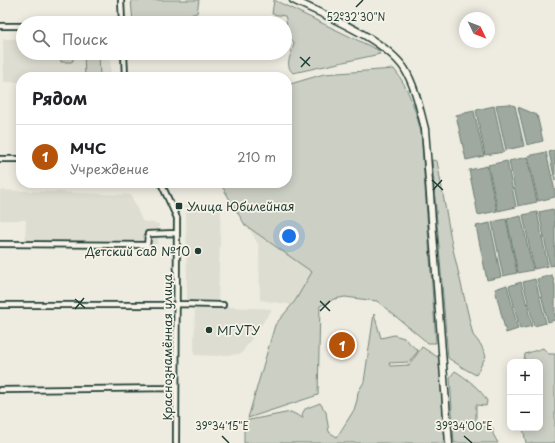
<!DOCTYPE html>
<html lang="ru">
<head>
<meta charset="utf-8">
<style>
	:root { --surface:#fff; --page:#f6f6f6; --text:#202124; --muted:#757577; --line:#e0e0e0; --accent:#b45309 }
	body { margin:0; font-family:"Playpen Sans",sans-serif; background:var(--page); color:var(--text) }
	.controls { position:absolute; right:12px; bottom:12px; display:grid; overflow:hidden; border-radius:8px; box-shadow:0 2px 10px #0003 }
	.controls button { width:36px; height:36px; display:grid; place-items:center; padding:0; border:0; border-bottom:1px solid var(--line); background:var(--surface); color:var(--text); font:20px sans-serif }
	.compass { position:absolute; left:459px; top:12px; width:36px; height:36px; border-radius:50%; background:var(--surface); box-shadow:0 2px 10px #0003; rotate:133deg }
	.you { position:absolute; left:289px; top:236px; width:14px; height:14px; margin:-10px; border:3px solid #fff; border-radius:50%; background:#1a73e8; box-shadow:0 0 0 6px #1a73e833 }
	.badge { display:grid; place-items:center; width:26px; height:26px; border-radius:50%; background:var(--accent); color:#fff; font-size:13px; font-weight:700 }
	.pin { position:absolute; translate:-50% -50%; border:2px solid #fff; box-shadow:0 1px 4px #0006 }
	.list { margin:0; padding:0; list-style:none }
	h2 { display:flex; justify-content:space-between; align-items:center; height:52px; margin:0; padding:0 16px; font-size:17px }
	h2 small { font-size:13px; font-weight:400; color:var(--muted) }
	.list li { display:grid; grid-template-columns:26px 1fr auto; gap:12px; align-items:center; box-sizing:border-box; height:64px; padding:0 16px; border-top:1px solid var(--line) }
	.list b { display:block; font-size:15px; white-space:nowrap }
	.list p { margin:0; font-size:13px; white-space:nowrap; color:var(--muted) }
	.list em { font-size:13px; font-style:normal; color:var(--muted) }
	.icon { flex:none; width:22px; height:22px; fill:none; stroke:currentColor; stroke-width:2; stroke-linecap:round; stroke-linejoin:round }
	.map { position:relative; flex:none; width:555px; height:443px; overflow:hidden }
	.search { position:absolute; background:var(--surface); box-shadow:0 2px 10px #0003; left:16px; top:16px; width:276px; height:44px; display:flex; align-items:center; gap:10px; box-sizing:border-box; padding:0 14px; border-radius:22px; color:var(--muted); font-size:15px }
	.panel { position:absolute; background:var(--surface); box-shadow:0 2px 10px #0003; left:16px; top:72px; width:276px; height:116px; border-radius:16px }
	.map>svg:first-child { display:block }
	.built { fill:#ddddd2 }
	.green { fill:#cccfc4; stroke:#76867c }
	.water { fill:#9fa99f; stroke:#6c7e74 }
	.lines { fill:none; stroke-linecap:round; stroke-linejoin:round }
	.minor-casing { stroke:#1f3d34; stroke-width:8 }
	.secondary-casing { stroke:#1f3d34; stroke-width:9 }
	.minor { stroke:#f7f3e8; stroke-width:4.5 }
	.secondary { stroke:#f7f3e8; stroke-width:6 }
	.ticks { fill:none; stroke:#1f3d34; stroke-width:1.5 }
	.poi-dot { fill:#1f3d34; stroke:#f7f3e8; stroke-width:1.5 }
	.labels { text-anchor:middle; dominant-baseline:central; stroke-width:3.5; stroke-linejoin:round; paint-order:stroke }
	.poi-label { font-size:12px; fill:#1f3d34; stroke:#f7f3e8; text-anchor:start }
	.street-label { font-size:12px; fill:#1f3d34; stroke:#f7f3e8 }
	.ticks-label { font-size:10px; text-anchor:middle; fill:#1f3d34; stroke:#f7f3e8; stroke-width:3.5; stroke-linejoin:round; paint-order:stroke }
</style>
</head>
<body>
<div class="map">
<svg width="555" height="443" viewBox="0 0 555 443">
	<rect width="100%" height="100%" fill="#eeece1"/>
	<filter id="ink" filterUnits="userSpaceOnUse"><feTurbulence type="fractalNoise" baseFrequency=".025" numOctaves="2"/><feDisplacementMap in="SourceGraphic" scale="8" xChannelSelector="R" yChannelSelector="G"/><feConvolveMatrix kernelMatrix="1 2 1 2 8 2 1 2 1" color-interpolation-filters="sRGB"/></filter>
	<g filter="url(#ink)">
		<!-- built -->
		<path class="built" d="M3 39H23V53H110L111 77H21V105H19L20 82H4Z
			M224 183H287L354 221 298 306 260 300 259 246Z
			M0 190 131 195 142 221 159 224 158 244 25 243 26 220H0Z
			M186 205 221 208 218 300H187Z
			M195 305 272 309 241 354 215 356 194 355Z"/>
		<!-- green -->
		<path class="green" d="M131 0H199L197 13 186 16 182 23H133Z
			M274 0 378 50 380 54 293 73C283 64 293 53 294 42 280 29 290 28 285 16L272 14Z
			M60 53H73V61L71 62H61Z
			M84 53H99L100 77H85Z
			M394 69C409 88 415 109 421 132L436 343H428L377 301 345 297 334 299 320 306 318 395 248 418 275 325 295 301 312 272 245 225 220 183H287V85L324 74Z
			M432 160 437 161 452 245 473 335 481 345 486 356 476 375 465 369 448 358Z
			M374 314 381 338 394 335 404 338 418 351 409 362 389 363 390 366 409 365 422 347 439 358 445 443H244V421L291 412 303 418 302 414 305 409 320 403 326 412 329 432 337 437 354 410 357 400 358 392 364 382Z
			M543 348 549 354H555V443H526L523 428H540V362H524L525 354Z
			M455 371C465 377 482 390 487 401L486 406 476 405V421C481 426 486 428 493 428V434L498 443H454L450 377Z"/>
		<!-- water -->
		<path class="water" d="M509 104 515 106 524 146 506 150 496 105Z
			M494 106 504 152 485 155 476 110Z
			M518 107 537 115 543 141 527 145Z
			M474 111 484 156 466 160 456 115Z
			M555 150V181L549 152Z
			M546 152 555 191V197L538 201 528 156Z
			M527 157 537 202 518 206 509 161Z
			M507 161 516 207 498 211 488 165Z
			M487 166 497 211 478 215 469 170Z
			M553 209 555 218V265L550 266 539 212Z
			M537 212 548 266 534 269 523 215Z
			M521 216 533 270 518 273 507 219Z
			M506 219 517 273 503 276 492 222Z
			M490 223 501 277 487 280 476 226Z
			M552 275 555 285V320L548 322 537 279Z
			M535 279 546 323 534 326 523 282Z
			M521 282 532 326 520 329 509 286Z
			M507 285 518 329 506 333 495 289Z"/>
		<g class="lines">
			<defs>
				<path id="minor" d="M121 0 122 23
					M0 26H23
					M124 53 125 77
					M0 159H21
					M161 183 177 218 176 443
					M0 244 147 245
					M147 249 148 234 177 233
					M177 304 223 305
					M0 305H177
					M0 390 176 388"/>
				<path id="secondary" d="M293 0C326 16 383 38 404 68 415 85 420 110 425 129L449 443"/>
			</defs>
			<!-- minor casing -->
			<use href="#minor" class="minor-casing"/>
			<!-- secondary casing -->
			<use href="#secondary" class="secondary-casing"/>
			<!-- minor -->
			<use href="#minor" class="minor"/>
			<!-- secondary -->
			<use href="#secondary" class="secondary"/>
		</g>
	</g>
	<!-- ticks -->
	<path class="ticks" d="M356 7 363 0M300 57 310 66M301 67 310 57M432 180 443 190M433 190 442 180M75 299 85 308M320 301 330 311M75 309 84 298M320 311 330 301M222 436 229 443M464 436 472 443"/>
	<!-- markers -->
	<g class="poi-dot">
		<rect x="175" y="202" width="8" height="8" rx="2"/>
		<circle cx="198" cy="251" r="4"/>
		<circle cx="209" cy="330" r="4"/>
	</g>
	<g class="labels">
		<!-- poi labels -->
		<g class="poi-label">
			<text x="187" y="206">Улица Юбилейная</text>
			<text x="190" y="251" text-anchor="end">Детский сад №10</text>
			<text x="217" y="330">МГУТУ</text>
		</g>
		<!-- street labels -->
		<g class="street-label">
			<text transform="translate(167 347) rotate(-90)">Краснознамённая улица</text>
		</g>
	</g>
	<g class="ticks-label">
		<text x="356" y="21">52°32'30"N</text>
		<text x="222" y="430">39°34'15"E</text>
		<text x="464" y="430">39°34'00"E</text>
	</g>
</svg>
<div class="controls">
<button>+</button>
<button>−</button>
</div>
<svg class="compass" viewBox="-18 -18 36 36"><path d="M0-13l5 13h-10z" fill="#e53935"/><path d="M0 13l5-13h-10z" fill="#757577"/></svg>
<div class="you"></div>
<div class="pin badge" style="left:342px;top:345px">1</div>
<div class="search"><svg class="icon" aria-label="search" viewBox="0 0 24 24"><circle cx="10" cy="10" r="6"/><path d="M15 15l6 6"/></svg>Поиск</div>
<section class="panel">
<h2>Рядом<small></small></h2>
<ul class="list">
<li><span class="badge">1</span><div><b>МЧС</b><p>Учреждение</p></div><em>210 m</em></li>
</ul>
</section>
</div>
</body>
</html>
